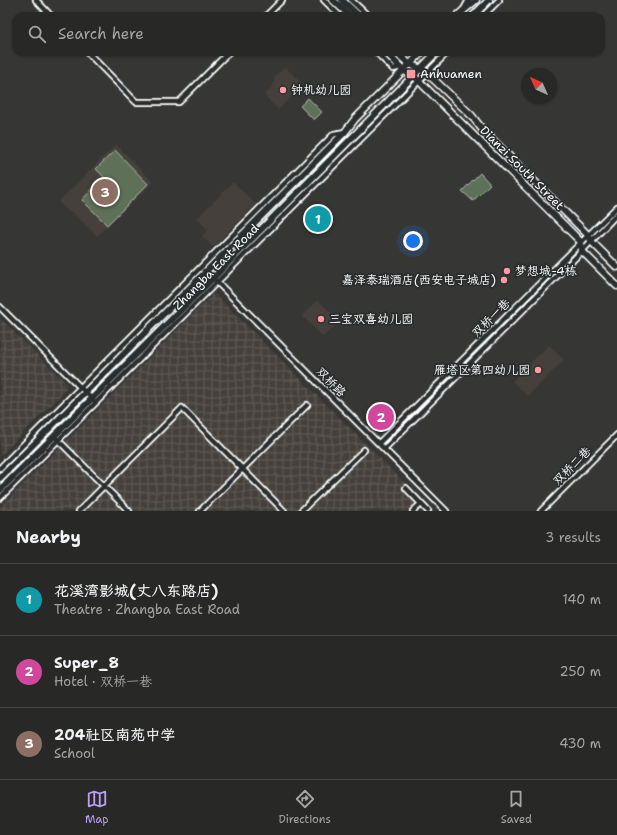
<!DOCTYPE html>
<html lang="en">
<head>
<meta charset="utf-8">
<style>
	:root { --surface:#282827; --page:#343433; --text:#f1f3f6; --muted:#a5a6a7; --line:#444; --accent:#bca0f2 }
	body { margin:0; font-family:"Shantell Sans","LXGW WenKai TC",sans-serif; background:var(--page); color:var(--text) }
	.compass { position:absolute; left:521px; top:68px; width:36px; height:36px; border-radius:50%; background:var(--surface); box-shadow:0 1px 3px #0004; rotate:315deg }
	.you { position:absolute; left:413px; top:241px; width:14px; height:14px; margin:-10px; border:3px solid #fff; border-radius:50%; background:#1a73e8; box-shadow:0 0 0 6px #1a73e833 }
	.badge { display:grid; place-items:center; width:26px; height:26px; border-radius:50%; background:var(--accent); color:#fff; font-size:13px; font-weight:700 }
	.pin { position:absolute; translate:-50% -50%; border:2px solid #fff; box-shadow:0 1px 4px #0006 }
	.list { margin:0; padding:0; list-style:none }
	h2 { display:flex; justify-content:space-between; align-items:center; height:52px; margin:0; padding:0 16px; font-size:17px }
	h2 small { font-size:13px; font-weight:400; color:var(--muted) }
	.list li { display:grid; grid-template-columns:26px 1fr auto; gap:12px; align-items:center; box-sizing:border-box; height:72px; padding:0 16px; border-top:1px solid var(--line) }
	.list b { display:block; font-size:15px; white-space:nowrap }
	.list p { margin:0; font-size:13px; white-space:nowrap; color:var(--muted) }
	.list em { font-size:13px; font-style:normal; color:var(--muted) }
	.icon { flex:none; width:22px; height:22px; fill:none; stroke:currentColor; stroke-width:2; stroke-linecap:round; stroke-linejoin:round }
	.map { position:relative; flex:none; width:617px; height:511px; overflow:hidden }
	.search { position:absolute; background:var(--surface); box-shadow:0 1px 3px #0004; left:12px; right:12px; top:12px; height:44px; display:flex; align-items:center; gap:10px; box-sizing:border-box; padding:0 14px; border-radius:12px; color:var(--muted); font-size:15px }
	.sheet { height:268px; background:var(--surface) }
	nav { display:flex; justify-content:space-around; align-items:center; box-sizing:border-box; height:56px; border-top:1px solid var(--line); background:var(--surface); font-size:11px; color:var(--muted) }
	nav a { display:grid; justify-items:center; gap:2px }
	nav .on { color:var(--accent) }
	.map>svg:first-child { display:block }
	.built { fill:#44413b }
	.industrial { fill:url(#industrial-grid) }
	.pitch { fill:#5e7059; stroke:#aeb8ac }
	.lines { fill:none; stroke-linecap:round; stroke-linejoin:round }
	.minor-casing { stroke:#fff; stroke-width:8 }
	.major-casing { stroke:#fff; stroke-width:9 }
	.minor { stroke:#2a2d2e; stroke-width:4.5 }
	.major { stroke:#2a2d2e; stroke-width:6 }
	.poi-dot { fill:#ff9aa2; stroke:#2a2d2e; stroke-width:1.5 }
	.labels { text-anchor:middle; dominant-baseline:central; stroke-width:3.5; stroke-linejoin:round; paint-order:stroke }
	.poi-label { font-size:12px; fill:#fff; stroke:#2a2d2e; text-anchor:start }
	.street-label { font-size:12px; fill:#fff; stroke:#2a2d2e }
</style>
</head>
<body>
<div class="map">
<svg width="617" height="511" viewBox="0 0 617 511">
	<defs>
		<pattern id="industrial-grid" width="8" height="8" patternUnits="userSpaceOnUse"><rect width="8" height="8" fill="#44413b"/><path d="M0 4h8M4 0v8" fill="none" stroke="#605e58"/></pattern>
	</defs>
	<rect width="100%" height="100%" fill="#363634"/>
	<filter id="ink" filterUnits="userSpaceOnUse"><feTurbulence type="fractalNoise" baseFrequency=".025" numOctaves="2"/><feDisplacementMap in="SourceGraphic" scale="8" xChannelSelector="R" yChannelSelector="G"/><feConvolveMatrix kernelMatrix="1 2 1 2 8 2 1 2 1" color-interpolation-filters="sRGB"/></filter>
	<g filter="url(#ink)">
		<!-- built -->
		<path class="built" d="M285 67 301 82V87L278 110 265 96V94L273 86 275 76Z
			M116 144 153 182 97 236 71 211 70 213 58 202Z
			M233 182 256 204 213 247 202 236 208 230 197 218Z
			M318 300 340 321 323 337 302 316Z
			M549 345 564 360 528 396 512 381Z"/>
		<!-- industrial -->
		<path class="industrial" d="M214 293 433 511H0V507Z
			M0 318 66 383V390L0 456Z"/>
		<!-- pitch -->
		<path class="pitch" d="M308 98 322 112 314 120 300 106Z
			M115 150 148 184 107 225 82 200 104 177 96 169Z
			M480 173 490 184 473 201 462 191Z"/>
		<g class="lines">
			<defs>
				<path id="minor" d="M36 0 51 16
					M324 0 340 16
					M351 0 368 16
					M464 9 469 0
					M266 16 282 0
					M483 16 499 0
					M87 52 136 102H179L229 52
					M376 52 393 69 401 67
					M404 52 405 60
					M204 271 217 282 446 511
					M0 307 93 400
					M57 439 129 511
					M379 443 617 207
					M384 449 582 251 617 214
					M0 468 334 134 345 132
					M406 488 428 511
					M0 498 448 52
					M79 511 182 408 284 511
					M200 511 307 405
					M301 511 364 450
					M413 511 421 504
					M541 511 617 435"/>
				<path id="major" d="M333 0 350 16
					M342 0 359 16
					M457 16 476 0
					M473 16 489 0
					M386 52 404 71 414 76 422 84 567 228 581 242 582 251 617 286
					M396 52 409 64 421 69 427 73 472 116 482 129 589 236 591 241 617 267
					M0 478 345 132 355 119 422 52
					M0 490 216 275 437 52"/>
			</defs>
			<!-- minor casing -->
			<use href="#minor" class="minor-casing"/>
			<!-- major casing -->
			<use href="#major" class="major-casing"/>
			<!-- minor -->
			<use href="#minor" class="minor"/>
			<!-- major -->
			<use href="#major" class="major"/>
		</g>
	</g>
	<!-- markers -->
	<g class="poi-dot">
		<rect x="406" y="69" width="10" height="10" rx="2"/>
		<circle cx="283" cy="90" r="4"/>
		<circle cx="507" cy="271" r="4"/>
		<circle cx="504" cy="280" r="4"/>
		<circle cx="321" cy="319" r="4"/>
		<circle cx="538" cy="370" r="4"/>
	</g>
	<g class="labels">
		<!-- poi labels -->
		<g class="poi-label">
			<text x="420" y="74">Anhuamen</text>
			<text x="291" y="90">钟机幼儿园</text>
			<text x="515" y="271">梦想城-4栋</text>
			<text x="496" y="280" text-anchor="end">嘉泽泰瑞酒店(西安电子城店)</text>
			<text x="329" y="319">三宝双喜幼儿园</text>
			<text x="530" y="370" text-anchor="end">雁塔区第四幼儿园</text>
		</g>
		<!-- street labels -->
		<g class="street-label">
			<text transform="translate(522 168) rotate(45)">Dianzi South Street</text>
			<text transform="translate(216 267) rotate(-45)">Zhangba East Road</text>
			<text transform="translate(491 318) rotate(-45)">双桥一巷</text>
			<text transform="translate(331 382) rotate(45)">双桥路</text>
			<text transform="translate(572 466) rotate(-45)">双桥二巷</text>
		</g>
	</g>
</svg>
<svg class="compass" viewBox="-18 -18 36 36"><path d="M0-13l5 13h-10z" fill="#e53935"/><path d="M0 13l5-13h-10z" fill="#a5a6a7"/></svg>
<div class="you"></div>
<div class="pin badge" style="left:318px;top:219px;background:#0f9aa8">1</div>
<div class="pin badge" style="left:381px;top:417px;background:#d1479c">2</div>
<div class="pin badge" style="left:105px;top:192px;background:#8d6e63">3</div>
<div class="search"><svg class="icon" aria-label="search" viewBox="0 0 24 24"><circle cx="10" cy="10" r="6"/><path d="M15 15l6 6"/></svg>Search here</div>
</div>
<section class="sheet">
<h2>Nearby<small>3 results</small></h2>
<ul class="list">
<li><span class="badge" style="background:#0f9aa8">1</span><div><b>花溪湾影城(丈八东路店)</b><p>Theatre · Zhangba East Road</p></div><em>140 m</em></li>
<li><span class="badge" style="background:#d1479c">2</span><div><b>Super_8</b><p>Hotel · 双桥一巷</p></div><em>250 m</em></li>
<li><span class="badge" style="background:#8d6e63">3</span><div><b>204社区南苑中学</b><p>School</p></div><em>430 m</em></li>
</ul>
</section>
<nav>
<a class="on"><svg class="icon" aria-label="map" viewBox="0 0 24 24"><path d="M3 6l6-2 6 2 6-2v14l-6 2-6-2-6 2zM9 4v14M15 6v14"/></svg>Map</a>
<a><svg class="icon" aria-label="directions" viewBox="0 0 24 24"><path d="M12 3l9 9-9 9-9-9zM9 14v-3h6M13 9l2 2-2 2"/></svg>Directions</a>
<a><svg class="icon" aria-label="saved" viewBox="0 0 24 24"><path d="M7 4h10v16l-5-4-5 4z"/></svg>Saved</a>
</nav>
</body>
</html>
